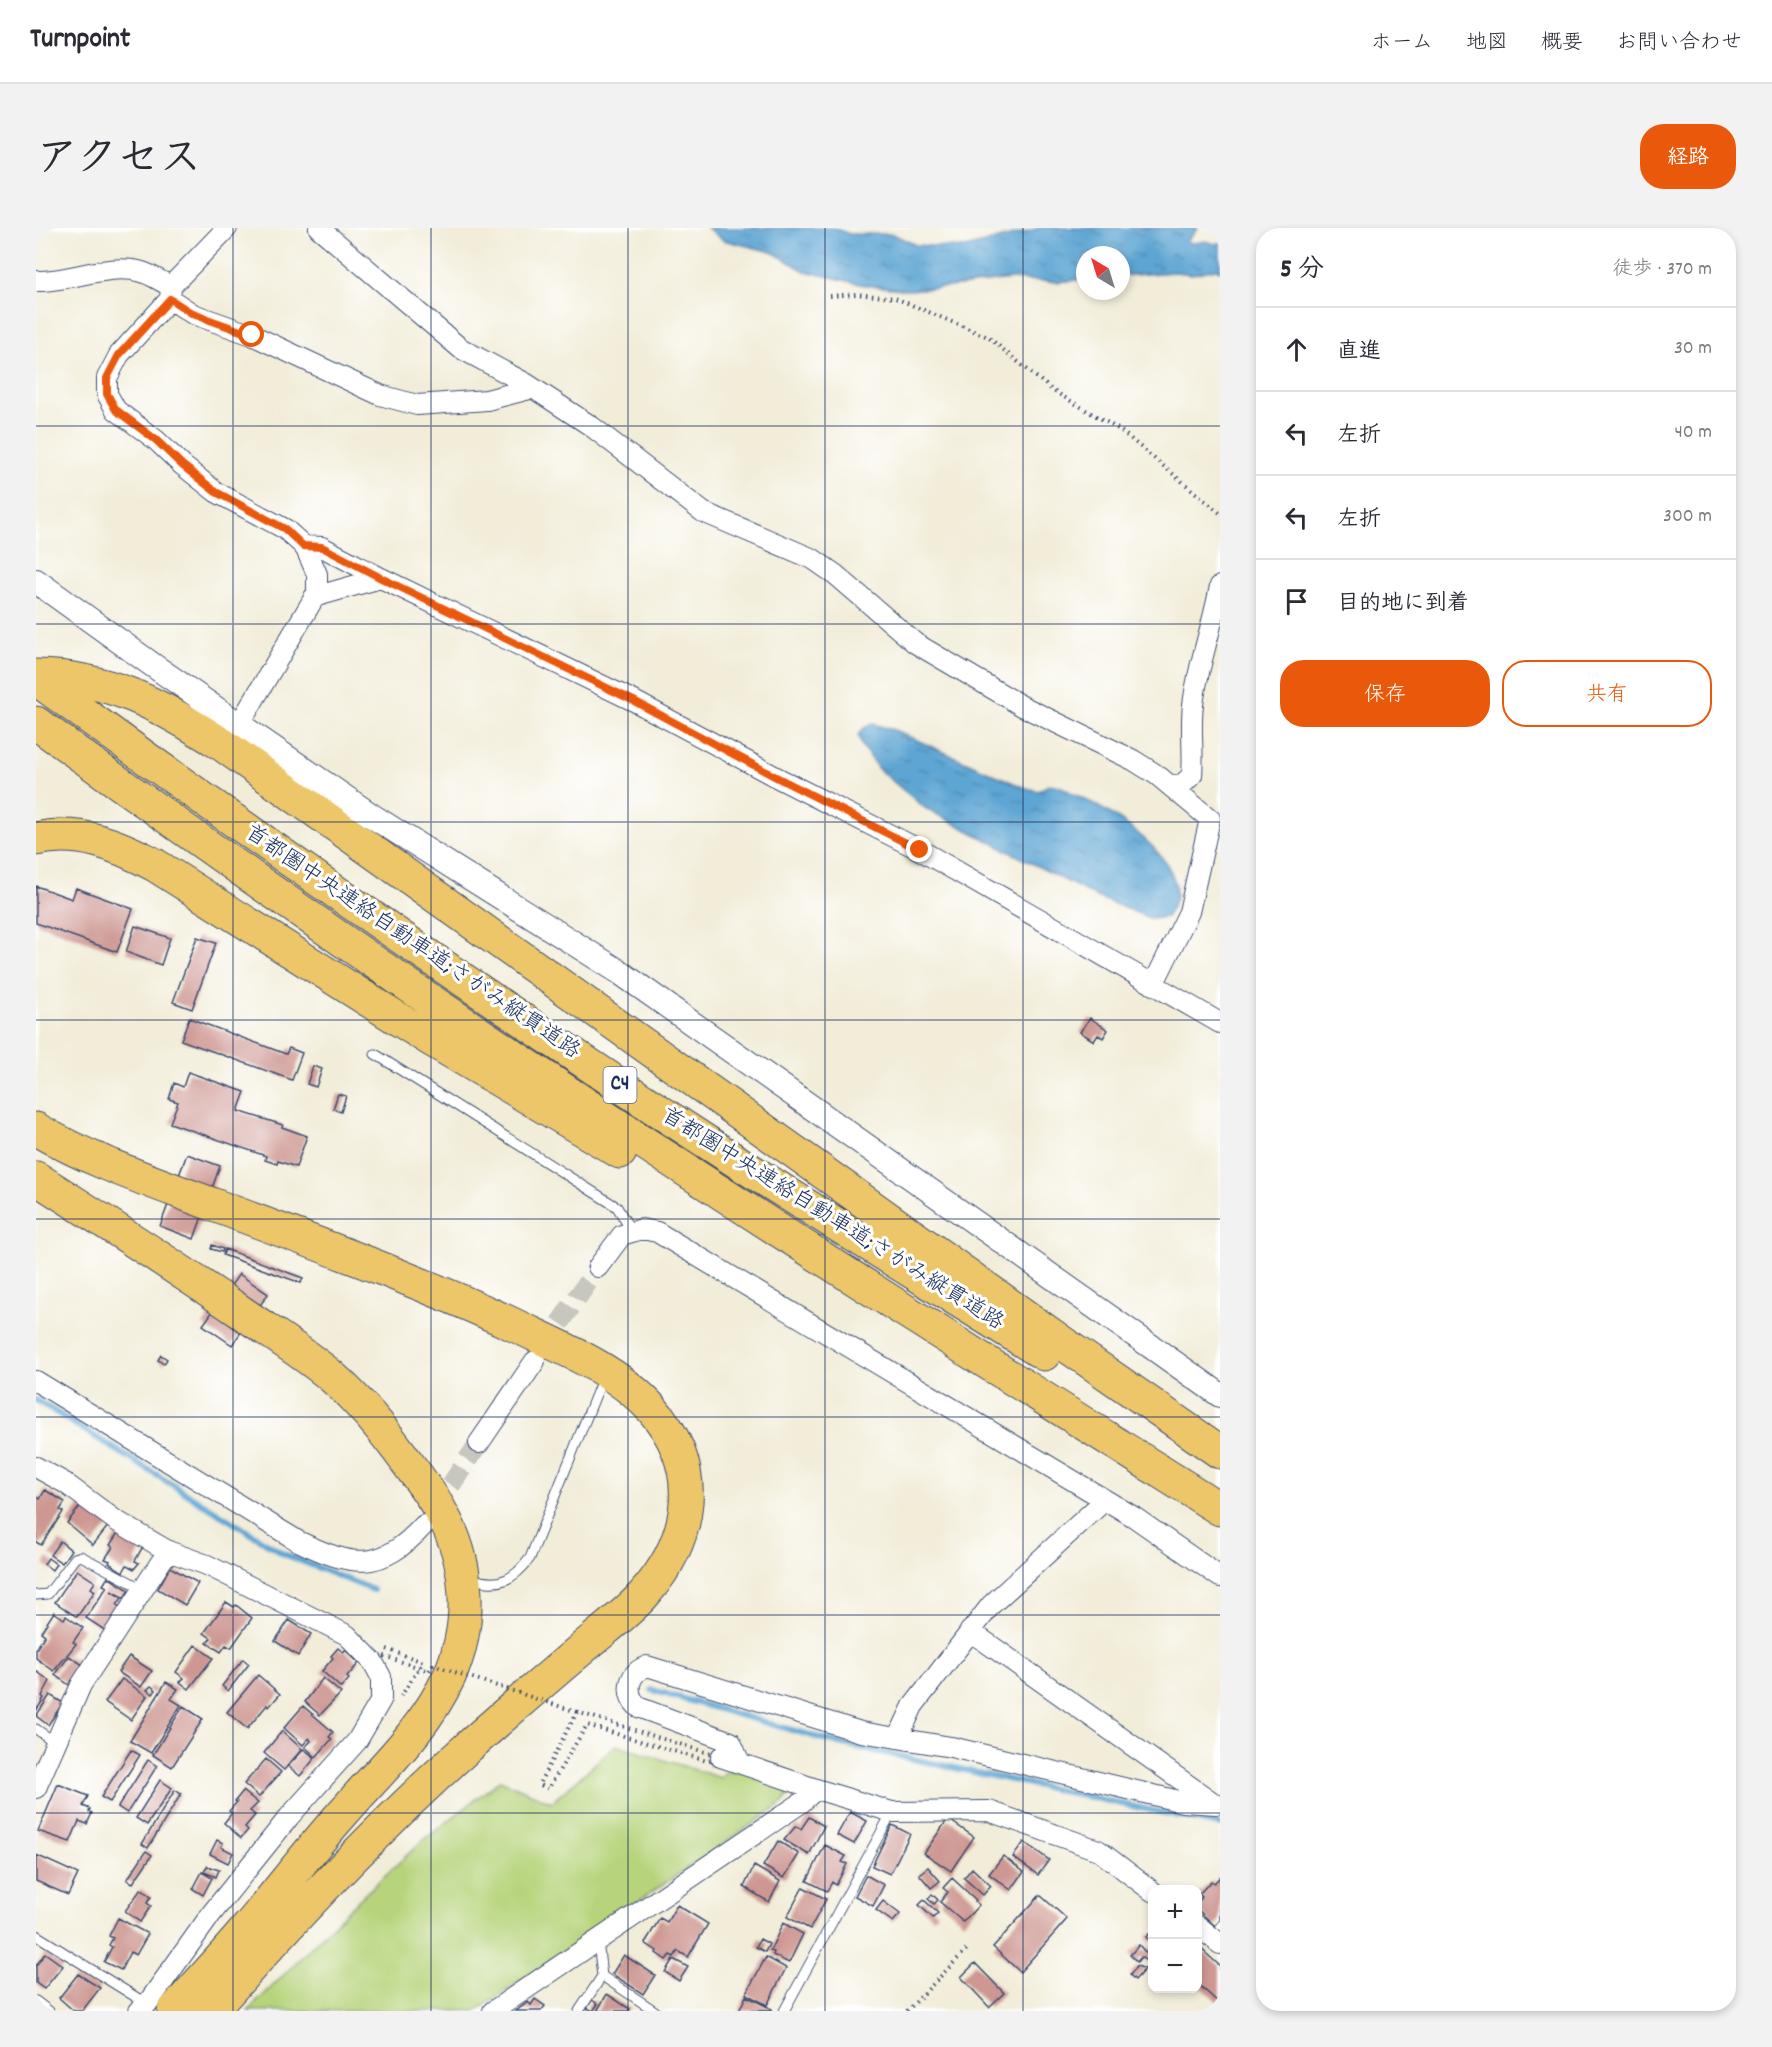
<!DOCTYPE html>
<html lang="ja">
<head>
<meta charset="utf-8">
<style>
	:root { --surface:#fff; --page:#f2f2f3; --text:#2b2b33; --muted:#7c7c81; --line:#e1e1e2; --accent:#ea580c }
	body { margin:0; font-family:Dekko,"Klee One",sans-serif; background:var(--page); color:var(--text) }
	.controls { position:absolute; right:18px; bottom:18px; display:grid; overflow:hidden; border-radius:12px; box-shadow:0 3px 9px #0003 }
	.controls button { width:54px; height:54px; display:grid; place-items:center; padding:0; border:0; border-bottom:2px solid var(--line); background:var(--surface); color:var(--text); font:30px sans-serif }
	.compass { position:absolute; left:1040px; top:18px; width:54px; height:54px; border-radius:50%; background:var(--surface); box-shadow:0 3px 9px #0003; rotate:322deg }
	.stop { position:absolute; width:18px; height:18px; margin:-14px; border:4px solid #ea580c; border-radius:50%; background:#fff }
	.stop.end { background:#ea580c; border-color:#fff; box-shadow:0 2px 6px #0008 }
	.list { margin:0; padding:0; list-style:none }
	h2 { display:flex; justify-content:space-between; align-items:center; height:78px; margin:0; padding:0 24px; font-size:26px }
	h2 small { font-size:20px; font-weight:400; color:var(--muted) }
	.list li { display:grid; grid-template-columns:39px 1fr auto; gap:18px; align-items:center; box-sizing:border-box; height:84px; padding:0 24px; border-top:2px solid var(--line) }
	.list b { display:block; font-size:22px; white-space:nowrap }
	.list em { font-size:20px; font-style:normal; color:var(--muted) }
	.actions { display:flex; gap:12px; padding:18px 24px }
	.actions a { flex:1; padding:14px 0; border:2px solid var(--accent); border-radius:24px; text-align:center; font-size:21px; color:var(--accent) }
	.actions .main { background:var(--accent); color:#fff }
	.icon { flex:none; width:33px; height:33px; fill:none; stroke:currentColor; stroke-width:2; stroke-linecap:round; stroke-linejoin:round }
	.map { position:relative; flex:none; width:1184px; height:1783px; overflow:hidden; border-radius:24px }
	header { display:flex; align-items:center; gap:36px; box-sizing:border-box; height:84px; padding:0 30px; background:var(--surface); border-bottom:2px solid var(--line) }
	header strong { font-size:28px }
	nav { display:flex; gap:33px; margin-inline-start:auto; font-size:21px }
	.intro { display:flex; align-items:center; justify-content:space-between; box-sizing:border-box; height:144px; padding:0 36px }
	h1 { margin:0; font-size:42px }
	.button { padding:15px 27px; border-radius:24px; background:var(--accent); color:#fff; font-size:21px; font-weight:700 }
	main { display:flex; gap:36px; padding:0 36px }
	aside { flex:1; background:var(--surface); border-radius:24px; box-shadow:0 3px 9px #0003 }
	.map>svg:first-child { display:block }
	.grass { fill:#b7d47b; stroke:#69826c; stroke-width:1.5 }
	.water { fill:url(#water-ripples); stroke:#3c6a98; stroke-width:1.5 }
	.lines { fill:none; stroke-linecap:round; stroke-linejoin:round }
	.stream { stroke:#5da5d3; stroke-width:6 }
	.building { fill:#ce9792 }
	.minor-tunnel { stroke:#c7c7c0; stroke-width:20; stroke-dasharray:20 10; stroke-linecap:butt }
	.service-casing { stroke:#3b4c70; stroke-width:11 }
	.minor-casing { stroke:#3b4c70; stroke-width:22 }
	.tertiary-casing { stroke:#3b4c70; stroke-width:26 }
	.motorway-casing { stroke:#3b4c70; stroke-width:35 }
	.path { stroke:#3b4c70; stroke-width:4; stroke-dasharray:1.5 4.5; stroke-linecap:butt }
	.service { stroke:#fff; stroke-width:9 }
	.minor { stroke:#fff; stroke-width:20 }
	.tertiary { stroke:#fff; stroke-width:24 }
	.motorway { stroke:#ecc669; stroke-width:33 }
	.path-bridge { stroke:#3b4c70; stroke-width:4; stroke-dasharray:1.5 4.5; stroke-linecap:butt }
	.route { stroke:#ea580c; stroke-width:8 }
	.grid { fill:none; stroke:#1b2f5e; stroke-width:1.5; stroke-opacity:0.55 }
	.labels { text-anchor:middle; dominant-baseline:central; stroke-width:6; stroke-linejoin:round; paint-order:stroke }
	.shield { fill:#fff; stroke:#5f6d8e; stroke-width:1.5 }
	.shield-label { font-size:21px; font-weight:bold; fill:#1b2f5e }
	.street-label { font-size:22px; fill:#1b2f5e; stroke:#fff }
</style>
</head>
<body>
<header>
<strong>Turnpoint</strong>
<nav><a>ホーム</a><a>地図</a><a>概要</a><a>お問い合わせ</a></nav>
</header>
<div class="intro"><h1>アクセス</h1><a class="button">経路</a></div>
<main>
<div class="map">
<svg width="1184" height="1783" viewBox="0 0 1184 1783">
	<defs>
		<pattern id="water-ripples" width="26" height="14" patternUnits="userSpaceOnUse" patternTransform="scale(1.5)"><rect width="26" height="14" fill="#5da5d3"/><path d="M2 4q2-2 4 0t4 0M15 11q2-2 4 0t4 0" fill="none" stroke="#4c87ae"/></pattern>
	</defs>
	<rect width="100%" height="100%" fill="#fff"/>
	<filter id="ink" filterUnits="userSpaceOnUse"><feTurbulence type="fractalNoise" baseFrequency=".0167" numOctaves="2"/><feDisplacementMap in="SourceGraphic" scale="12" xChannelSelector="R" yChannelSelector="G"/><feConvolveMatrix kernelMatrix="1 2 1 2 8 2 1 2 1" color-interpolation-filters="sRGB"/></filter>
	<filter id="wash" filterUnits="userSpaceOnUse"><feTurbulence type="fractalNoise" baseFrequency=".008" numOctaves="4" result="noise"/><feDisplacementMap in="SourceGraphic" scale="24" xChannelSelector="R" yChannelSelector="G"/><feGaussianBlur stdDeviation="1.35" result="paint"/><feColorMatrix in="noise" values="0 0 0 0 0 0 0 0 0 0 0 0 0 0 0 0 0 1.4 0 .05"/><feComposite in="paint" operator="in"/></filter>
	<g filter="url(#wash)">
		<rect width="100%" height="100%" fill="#f2edd9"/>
		<!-- grass -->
		<path class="grass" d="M580 1517 685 1550 689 1545 706 1542 751 1561V1569L746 1576 440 1783H212L316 1678 383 1616 464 1552 516 1574Z"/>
		<!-- water -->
		<path class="water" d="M671 0H799L813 6H857L880 17 930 20 1003 0H1162L1151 13 1156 15 1169 13 1180 16 1184 14V43L1180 41 1157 46 1138 44 1085 48V27H1049V51L1022 54 974 51 924 58 873 62 829 57 769 43 736 24 687 12Z
			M836 496 858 502 987 559 1002 563C1008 560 1012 555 1019 557 1026 558 1034 564 1040 567 1074 583 1143 624 1140 668 1140 675 1134 683 1130 689L1116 691 1061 669 889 580 842 541 826 518 822 507 828 500Z"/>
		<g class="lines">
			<!-- stream -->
			<path class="stream" d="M0 1172 248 1326 337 1362
				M616 1462 798 1514 1184 1597"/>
		</g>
		<g id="blocks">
			<!-- building -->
			<path class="building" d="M0 658 36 671 40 660 97 681 81 724 0 695Z
				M99 698 134 710 125 737 90 724Z
				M161 709 180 715 156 781 137 774Z
				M153 790 250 826 253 820 266 825 256 852 145 812Z
				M1054 790 1072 802 1067 810 1062 807 1058 813 1044 804Z
				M277 838 286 841 280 859 271 856Z
				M152 844 209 864 202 883 247 897 246 899 271 908 260 939 242 933 241 936 229 932 230 928 134 895 142 874 133 871 138 855 147 859Z
				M302 866 310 868 305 884 297 881Z
				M151 926 184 938 158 1011 124 998Z
				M176 1017 187 1021 186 1024 175 1021Z
				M189 1021 267 1050 265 1055 187 1027Z
				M203 1046 232 1066 196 1117 167 1097Z
				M125 1127 131 1131 128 1136 122 1132Z
				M9 1262 29 1274 24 1282 27 1284 5 1317 0 1314V1271L1 1269 4 1271Z
				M45 1277 73 1297 57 1317 31 1295Z
				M83 1303 107 1318 99 1333 103 1335 98 1341 91 1337 87 1344 73 1335 74 1333 69 1331 77 1319 74 1317Z
				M24 1313 35 1322 26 1335 14 1327Z
				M12 1330 20 1336 16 1342 8 1336Z
				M134 1339 162 1355 149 1377 122 1361Z
				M41 1342 59 1354 55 1360 59 1363 41 1389 19 1374Z
				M72 1349 93 1362 88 1370 75 1363 86 1370 81 1377 86 1381 70 1403 50 1390 71 1359 67 1357Z
				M190 1374 198 1379 200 1377 216 1390 195 1420 190 1417 185 1424 171 1415 175 1410 168 1405Z
				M18 1384 28 1391 30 1388 47 1400 37 1414 40 1416 18 1443 0 1430V1421L9 1407 5 1404Z
				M253 1392 275 1406 262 1428 239 1413Z
				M159 1417 177 1430 153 1461 144 1454 148 1450 140 1444Z
				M302 1420 307 1424 309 1422 323 1435 311 1449 313 1451 305 1460 286 1443 297 1430 295 1428Z
				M33 1428 47 1437 33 1457 19 1447Z
				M93 1428 116 1443 105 1459 82 1444Z
				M207 1431 213 1436 192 1463 186 1458Z
				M0 1443 14 1453 6 1468 8 1470 0 1483Z
				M222 1447 244 1466 233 1479 231 1477 211 1501 191 1484Z
				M287 1450 305 1465 284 1487 269 1474Z
				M86 1451 111 1468 95 1492 69 1474Z
				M130 1454 142 1461 135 1471 145 1477 115 1525 94 1513Z
				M115 1458 120 1462 117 1466 111 1462Z
				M14 1467 27 1475 12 1497 0 1488Z
				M147 1478 167 1491 136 1539 117 1527Z
				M267 1478 297 1504 293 1509 296 1511 280 1529 269 1519 275 1513 273 1510 267 1517 248 1500Z
				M246 1503 266 1521 248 1542 228 1525Z
				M268 1521 279 1530 264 1548 252 1538Z
				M95 1522 104 1527 74 1574 65 1569Z
				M230 1531 245 1544 223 1569 208 1556Z
				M112 1532 121 1538 91 1585 82 1579Z
				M124 1552 136 1560 111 1597 100 1590Z
				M22 1556 52 1568 47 1578 54 1581 53 1584 56 1585 51 1596 43 1593 34 1614 2 1603Z
				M139 1562 145 1566 112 1620 106 1616Z
				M207 1563 222 1575 214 1583 219 1587 209 1599 212 1602 205 1610 188 1595 196 1585 193 1583 201 1574 199 1573Z
				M814 1584 831 1593 818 1616 801 1607Z
				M773 1589 788 1598 773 1627 748 1612 760 1598 765 1601Z
				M912 1591 938 1609 915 1643 888 1625Z
				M856 1597 874 1606 854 1646 836 1638Z
				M181 1612 187 1615 185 1619 197 1625 192 1635 174 1626Z
				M742 1613 763 1626 748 1650 727 1638Z
				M988 1614 1013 1632 1002 1647 977 1629Z
				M789 1617 810 1628 806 1634 811 1636 800 1657 796 1654 791 1663 771 1653Z
				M110 1623 116 1627 97 1655 91 1652Z
				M0 1627 42 1646 32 1667 0 1653Z
				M967 1628 988 1644 975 1662 953 1646Z
				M171 1638 183 1642 180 1649 168 1644Z
				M718 1638 744 1653 733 1674 708 1659Z
				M892 1639 904 1653 895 1660 883 1646Z
				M936 1640 955 1658 947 1667 928 1650Z
				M166 1644 176 1650 167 1667 157 1661Z
				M830 1647 848 1657 837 1678 819 1668Z
				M1184 1649V1692L1179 1698 1162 1682V1674L1166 1669 1163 1666 1175 1653 1178 1655Z
				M916 1650 940 1672 939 1673 943 1677 927 1694 904 1674 912 1664 907 1660Z
				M767 1659 790 1671 774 1701 751 1689Z
				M105 1661 115 1669 111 1675 115 1678 104 1694 89 1683Z
				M896 1666 902 1672 898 1676 892 1671Z
				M1004 1667 1031 1691 984 1744 957 1719Z
				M888 1672 902 1685 897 1690 883 1677Z
				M847 1673 864 1686 857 1694 840 1682Z
				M641 1677 672 1696 652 1729 642 1723 638 1729 634 1727 630 1732 620 1725 621 1723 609 1715 624 1690 631 1694Z
				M82 1690 112 1706 100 1727 94 1724 85 1742 68 1734 76 1719 73 1717 77 1710 73 1708Z
				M747 1695 767 1706 753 1735 737 1727 738 1724 734 1723Z
				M1114 1705 1116 1707V1716L1110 1709Z
				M724 1711 733 1716 729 1724 720 1719Z
				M1103 1717 1110 1725 1116 1717V1731L1113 1735 1105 1729 1101 1734 1094 1727Z
				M1162 1718 1184 1738V1776L1162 1756Z
				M9 1725 27 1738 8 1761 0 1755V1738Z
				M588 1727 619 1747 607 1766 576 1746Z
				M730 1729 750 1740 731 1777 710 1766Z
				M637 1731 652 1739 643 1753 629 1744Z
				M939 1735 968 1765 953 1779 925 1749Z
				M1101 1738 1109 1741 1099 1752 1094 1747Z
				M42 1746 64 1760 46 1783H38L23 1770Z
				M571 1766 594 1781 593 1783H561Z
				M710 1768 736 1781 735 1783H703Z
				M499 1771 509 1778 505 1783H480L492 1774 495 1777Z
				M556 1772 562 1776 557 1783 551 1780Z"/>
		</g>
	</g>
	<g filter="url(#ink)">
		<use href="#blocks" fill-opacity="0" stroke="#3b4c70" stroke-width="1.5"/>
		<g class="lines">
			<!-- minor-tunnel -->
			<path class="minor-tunnel" d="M507 1120 562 1039
				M398 1282 443 1215"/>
			<defs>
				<path id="service" d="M339 826 581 979 596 1004
					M435 1350C462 1360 478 1352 494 1330L567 1149
					M0 1367 12 1366 39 1330 45 1328 107 1361
					M0 1501 20 1515
					M0 1707 111 1776
					M566 1748 619 1783
					M0 1773 13 1783
					M543 1783 566 1748 562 1713
					M748 1783 856 1584"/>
				<path id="minor" d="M283 0 424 120 491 156 555 198 667 284 777 331 800 347 879 415 986 478 1097 532 1121 547 1174 591 1153 684 1117 757
					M0 53C33 54 74 34 106 44 116 47 125 54 135 58L191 0
					M135 58 134 71 83 127 71 150V166L80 182 120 212 146 237 180 264 249 301 269 319 281 346V365L203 497
					M134 71 157 86 216 107 344 167 381 177 451 172 497 160
					M267 318 286 319 345 350 598 473 742 550 884 622 1184 795
					M278 369 345 350
					M1134 558 1147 556 1156 547C1158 524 1154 500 1157 477 1162 436 1177 398 1184 358
					M562 1039 586 1007 606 1001 621 1004 1098 1289 1184 1349
					M0 1153 262 1313C317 1339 344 1345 388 1297
					M443 1215 499 1133
					M0 1239 29 1255 79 1292 132 1323 171 1337 311 1407 337 1434 345 1449V1472L321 1513 253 1589 176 1685 111 1776 103 1783
					M934 1403 1179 1576
					M862 1510 877 1478 955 1377 1069 1272
					M685 1529 780 1561 856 1584 953 1583 1062 1622 1116 1663
					M704 1535 695 1514 602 1479C588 1465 592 1445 611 1438L825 1504 915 1519 1147 1574 1180 1576
					M0 1560 45 1457 132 1323
					M1162 1698 1184 1716
					M457 1783 765 1575 780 1561"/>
				<path id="tertiary" d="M0 353 118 438 336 588 582 743 1184 1167"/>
				<path id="motorway" d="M0 448C75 449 125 478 187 517L1031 1118 1184 1224
					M0 451C224 613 451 772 683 922 790 991 900 1058 1008 1126
					M0 495C160 611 322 725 486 834 716 988 950 1134 1184 1281
					M0 611C43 601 82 617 119 637L394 811 584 924
					M0 901C56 934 118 954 178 977 279 1015 379 1051 476 1096 524 1119 580 1141 616 1181 667 1239 658 1308 610 1364 593 1384 569 1401 549 1418 509 1452 469 1486 430 1521 339 1602 256 1691 175 1783
					M0 950C69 994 138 1038 205 1084 235 1105 266 1124 294 1147 324 1173 350 1205 373 1237 384 1252 396 1267 405 1284 434 1334 437 1396 413 1449 388 1503 343 1543 305 1587 273 1623 244 1661 214 1697 189 1727 163 1754 138 1783"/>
			</defs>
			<!-- service casing -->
			<use href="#service" class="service-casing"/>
			<!-- minor casing -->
			<use href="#minor" class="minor-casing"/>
			<!-- tertiary casing -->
			<use href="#tertiary" class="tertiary-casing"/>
			<!-- motorway casing -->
			<use href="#motorway" class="motorway-casing"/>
			<!-- path -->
			<path class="path" d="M794 68 820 66 859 70 952 109 1016 162 1084 202 1184 285
				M351 1421 387 1434 365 1468
				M541 1484 685 1529 671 1533 551 1497 512 1561 503 1556Z
				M871 1783 931 1721"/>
			<!-- service -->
			<use href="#service" class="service"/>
			<!-- minor -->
			<use href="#minor" class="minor"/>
			<!-- tertiary -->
			<use href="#tertiary" class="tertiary"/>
			<!-- motorway -->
			<use href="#motorway" class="motorway"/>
			<!-- path-bridge -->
			<path class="path-bridge" d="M348 1428 393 1443 397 1437 541 1484"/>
		</g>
	</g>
	<g class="lines" filter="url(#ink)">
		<!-- route -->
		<path class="route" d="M216 107 157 86 134 71 83 127 71 150V166L80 182 120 212 146 237 180 264 249 301 267 318 286 319 345 350 598 473 742 550 884 622"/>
	</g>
	<!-- grid -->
	<path class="grid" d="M197 0V1783M395 0V1783M592 0V1783M789 0V1783M987 0V1783M0 198H1184M0 396H1184M0 594H1184M0 792H1184M0 991H1184M0 1189H1184M0 1387H1184M0 1585H1184"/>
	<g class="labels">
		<!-- shield labels -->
		<rect class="shield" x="567.5" y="839" width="33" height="36" rx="4.5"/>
		<g class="shield-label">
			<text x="584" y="857">C4</text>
		</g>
		<!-- street labels -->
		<g class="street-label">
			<text transform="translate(376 715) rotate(34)">首都圏中央連絡自動車道;さがみ縦貫道路</text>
			<text transform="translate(796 992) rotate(32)">首都圏中央連絡自動車道;さがみ縦貫道路</text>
		</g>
	</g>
</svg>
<div class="controls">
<button>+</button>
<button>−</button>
</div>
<svg class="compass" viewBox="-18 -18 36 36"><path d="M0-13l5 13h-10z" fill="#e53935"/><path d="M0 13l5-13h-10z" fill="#7c7c81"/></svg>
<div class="stop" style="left:216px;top:107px"></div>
<div class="stop end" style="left:884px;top:622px"></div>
</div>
<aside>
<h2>5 分<small>徒歩 · 370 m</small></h2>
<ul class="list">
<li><svg class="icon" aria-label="ahead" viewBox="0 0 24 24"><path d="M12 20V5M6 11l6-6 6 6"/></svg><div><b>直進</b></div><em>30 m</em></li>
<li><svg class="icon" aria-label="left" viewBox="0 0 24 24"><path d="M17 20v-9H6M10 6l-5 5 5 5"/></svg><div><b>左折</b></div><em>40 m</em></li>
<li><svg class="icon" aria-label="left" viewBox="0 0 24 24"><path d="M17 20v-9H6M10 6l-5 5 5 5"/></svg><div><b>左折</b></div><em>300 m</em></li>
<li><svg class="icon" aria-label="arrive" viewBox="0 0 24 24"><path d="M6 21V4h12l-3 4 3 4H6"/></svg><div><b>目的地に到着</b></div></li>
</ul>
<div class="actions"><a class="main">保存</a><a>共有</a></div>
</aside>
</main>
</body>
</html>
